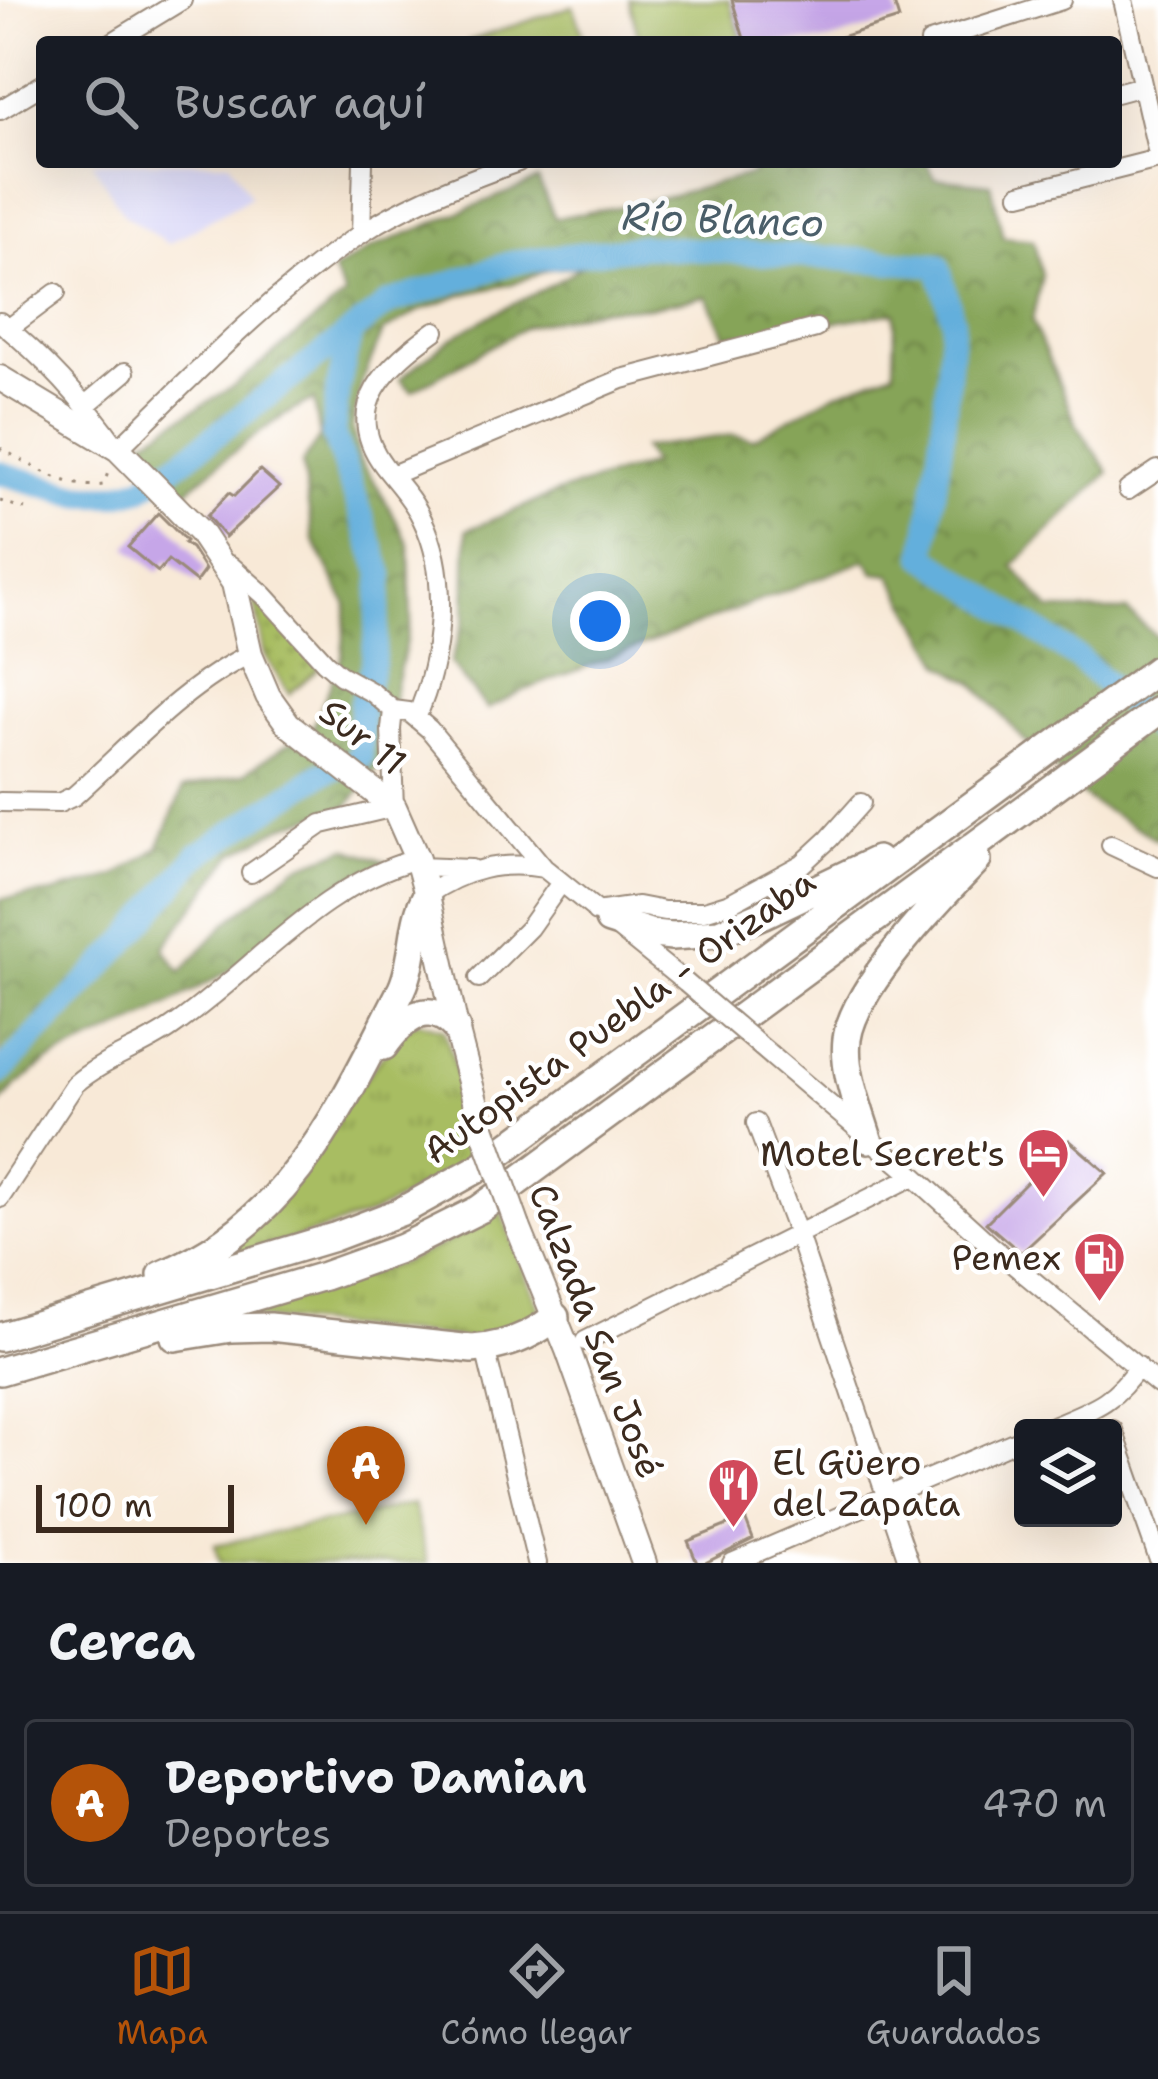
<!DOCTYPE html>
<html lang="es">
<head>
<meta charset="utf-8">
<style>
	:root { --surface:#171b24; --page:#242831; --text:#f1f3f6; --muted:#9ea1a6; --line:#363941; --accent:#b45309 }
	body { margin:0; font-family:"Shantell Sans",sans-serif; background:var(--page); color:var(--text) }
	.controls { position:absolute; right:36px; bottom:36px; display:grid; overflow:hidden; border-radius:12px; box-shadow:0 12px 48px #0002 }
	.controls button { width:108px; height:108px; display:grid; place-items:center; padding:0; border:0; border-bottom:3px solid var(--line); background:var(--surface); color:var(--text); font:60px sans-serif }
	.scale { position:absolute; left:36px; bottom:30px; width:198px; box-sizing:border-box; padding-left:12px; border:6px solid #3b2a1e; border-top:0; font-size:33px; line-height:42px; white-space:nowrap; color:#3b2a1e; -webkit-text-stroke:9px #fff; paint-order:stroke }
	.you { position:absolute; left:600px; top:621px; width:42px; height:42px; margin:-30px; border:9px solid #fff; border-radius:50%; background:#1a73e8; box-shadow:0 0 0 18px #1a73e833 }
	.badge { display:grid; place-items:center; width:78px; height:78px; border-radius:50%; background:var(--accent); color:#fff; font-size:39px; font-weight:700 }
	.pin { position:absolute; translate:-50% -99px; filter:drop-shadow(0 3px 6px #0008) }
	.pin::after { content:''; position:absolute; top:63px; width:42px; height:36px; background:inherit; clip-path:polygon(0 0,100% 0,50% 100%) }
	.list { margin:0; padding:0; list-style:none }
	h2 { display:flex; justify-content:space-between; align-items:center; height:156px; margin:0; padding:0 48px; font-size:51px }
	h2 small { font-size:39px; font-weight:400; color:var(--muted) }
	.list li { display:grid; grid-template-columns:78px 1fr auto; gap:36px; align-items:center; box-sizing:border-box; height:168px; margin:0 24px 24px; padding:0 24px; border:3px solid var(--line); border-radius:12px }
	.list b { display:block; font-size:45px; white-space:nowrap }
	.list p { margin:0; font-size:39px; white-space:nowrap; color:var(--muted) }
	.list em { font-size:39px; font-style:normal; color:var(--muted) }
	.icon { flex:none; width:66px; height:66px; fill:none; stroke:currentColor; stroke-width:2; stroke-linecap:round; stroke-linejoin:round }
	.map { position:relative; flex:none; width:1158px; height:1563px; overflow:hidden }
	.search { position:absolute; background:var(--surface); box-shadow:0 12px 48px #0002; left:36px; right:36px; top:36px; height:132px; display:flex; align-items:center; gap:30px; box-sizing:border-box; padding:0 42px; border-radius:12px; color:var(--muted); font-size:45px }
	.sheet { height:348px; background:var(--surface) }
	nav { display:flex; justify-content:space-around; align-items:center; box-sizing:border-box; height:168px; border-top:3px solid var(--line); background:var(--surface); font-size:33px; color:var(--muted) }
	nav a { display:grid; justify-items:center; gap:6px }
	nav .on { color:var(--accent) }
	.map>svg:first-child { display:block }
	.built { fill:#d9d7f7 }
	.grass { fill:url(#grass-tufts); stroke:#727440; stroke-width:3 }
	.forest { fill:url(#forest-crowns); stroke:#60673b; stroke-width:3 }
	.park { fill:url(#park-dots); stroke:#727440; stroke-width:3 }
	.pitch { fill:#a8bd62; stroke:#727440; stroke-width:3 }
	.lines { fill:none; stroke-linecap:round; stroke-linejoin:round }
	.river { stroke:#63afdc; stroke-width:24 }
	.building { fill:#c6a6e8 }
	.minor-casing { stroke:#9a8a7a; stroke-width:22 }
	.major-casing { stroke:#9a8a7a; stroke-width:28 }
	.highway-casing { stroke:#9a8a7a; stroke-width:32 }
	.path { stroke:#9a8a7a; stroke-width:3; stroke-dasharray:3 9; stroke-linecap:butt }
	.minor { stroke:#fff; stroke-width:18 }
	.major { stroke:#fff; stroke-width:24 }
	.highway { stroke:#fff; stroke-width:27 }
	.minor-bridge-casing { stroke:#9a8a7a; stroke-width:22; stroke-linecap:butt }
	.major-bridge-casing { stroke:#9a8a7a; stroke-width:28; stroke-linecap:butt }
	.minor-bridge { stroke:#fff; stroke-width:18 }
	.major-bridge { stroke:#fff; stroke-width:24 }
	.labels { text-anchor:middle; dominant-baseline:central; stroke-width:9; stroke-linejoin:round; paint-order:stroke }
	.street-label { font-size:36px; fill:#3b2a1e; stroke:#fff }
	.poi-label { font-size:36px; fill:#3b2a1e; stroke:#fff; text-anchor:end }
	.water-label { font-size:39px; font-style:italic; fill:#4b5f6a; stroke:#fff }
</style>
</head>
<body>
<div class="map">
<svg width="1158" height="1563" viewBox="0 0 1158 1563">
	<defs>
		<pattern id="grass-tufts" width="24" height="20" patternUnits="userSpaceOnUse" patternTransform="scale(3)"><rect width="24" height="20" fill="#a8bd62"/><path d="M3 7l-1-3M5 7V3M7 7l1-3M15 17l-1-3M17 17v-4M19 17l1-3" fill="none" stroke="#8a9a50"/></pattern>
		<pattern id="forest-crowns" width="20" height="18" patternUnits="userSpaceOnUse" patternTransform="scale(3)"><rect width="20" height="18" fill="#86a458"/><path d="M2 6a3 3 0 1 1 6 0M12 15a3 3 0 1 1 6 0" fill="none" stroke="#6f8648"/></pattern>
		<pattern id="park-dots" width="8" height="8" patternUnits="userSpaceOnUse" patternTransform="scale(3)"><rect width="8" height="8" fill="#a8bd62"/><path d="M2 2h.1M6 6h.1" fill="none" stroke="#8a9a50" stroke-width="1.8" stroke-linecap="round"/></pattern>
	</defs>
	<rect width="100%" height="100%" fill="#fff"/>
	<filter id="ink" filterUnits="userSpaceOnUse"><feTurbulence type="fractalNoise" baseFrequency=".00833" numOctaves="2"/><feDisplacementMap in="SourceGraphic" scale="24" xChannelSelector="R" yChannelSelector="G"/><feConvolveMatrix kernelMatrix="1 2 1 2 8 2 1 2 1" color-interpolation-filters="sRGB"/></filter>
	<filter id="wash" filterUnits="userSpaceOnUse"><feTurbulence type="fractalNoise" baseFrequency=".004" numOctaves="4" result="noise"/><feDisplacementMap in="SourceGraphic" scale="48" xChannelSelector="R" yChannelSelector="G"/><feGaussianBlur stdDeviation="2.7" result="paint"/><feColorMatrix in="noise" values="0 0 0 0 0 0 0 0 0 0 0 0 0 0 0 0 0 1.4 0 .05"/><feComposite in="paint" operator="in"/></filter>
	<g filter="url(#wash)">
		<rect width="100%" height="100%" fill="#f8e9d7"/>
		<!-- built -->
		<path class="built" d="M92 162H230L250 197 168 244 124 215Z"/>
		<!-- grass -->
		<path class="grass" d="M417 1021 444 1029 482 1157 369 1215 185 1273 237 1239 402 1031Z
			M501 1211 542 1315 533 1323 474 1339 236 1316 401 1263 443 1245Z"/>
		<!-- forest -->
		<path class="forest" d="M750 162H926L935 178 991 184 1003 237 1033 240 1042 275 1032 321 1077 425 1109 472 1013 566 1050 610 1127 611 1158 638V840L1091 802 1024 740 973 682 943 665 891 575 875 573 866 560 525 690 487 709 450 663 465 619 467 530 557 493 652 464 642 448 733 435 753 439 836 393 894 371 895 312 829 323 731 344 706 296 649 307 599 309 527 326 412 391 400 379C426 358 450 337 479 322 514 303 549 289 581 266L550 269 511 284 461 295 417 312 383 332 362 382 352 427 360 461 378 487 409 544 411 620 395 689 393 710 377 769 348 806 286 825 233 854 164 948 181 972 227 922 296 867 347 848 387 862 343 881 240 965 138 1021 47 1062 17 1085 0 1104V899L53 893 116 876 158 848 183 789 243 774 313 727 342 656 347 605 313 539 302 463 320 437 314 400C274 416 215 467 181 496L138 444 234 386 345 296 333 271 372 248 538 180 555 218 641 203 754 174Z"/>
		<!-- park -->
		<path class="park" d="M253 592 317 658 318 669 289 694 265 656Z"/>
		<!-- pitch -->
		<path class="pitch" d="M629 0H729L743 42H640Z
			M573 6 586 42H466Z
			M413 1504 428 1563H219L215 1545Z"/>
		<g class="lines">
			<!-- river -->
			<path class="river" d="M0 473 79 495H113L141 488 183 460 351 332
				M0 1073 132 935 197 856 321 774 361 758V703L373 662 382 574 333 433 338 388 351 332 389 303 514 262 643 246 938 265 953 320 943 431 925 556 1079 659 1158 731"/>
		</g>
		<g id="blocks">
			<!-- building -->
			<path class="building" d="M732 0H893L899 19 825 42H745Z
				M260 470 279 487 225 537 207 516 229 493 234 496Z
				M158 513 186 541 184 543 191 548 205 570 196 582 168 560 158 572 128 547Z
				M1069 1140 1107 1173 1021 1253 986 1223Z
				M745 1518 753 1539 705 1563H697L688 1541Z"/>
		</g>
	</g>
	<g filter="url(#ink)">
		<use href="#blocks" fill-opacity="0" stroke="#9a8a7a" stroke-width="3"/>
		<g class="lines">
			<defs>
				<path id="minor" d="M1123 0 1158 154
					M113 42 182 0
					M930 42 1062 0
					M1116 93 1142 86
					M0 110 42 85
					M1020 194 1158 159
					M361 234 363 162
					M0 322C46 359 84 401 118 449 194 375 270 295 359 235 404 205 466 180 518 162
					M8 329 56 293
					M87 404 125 372
					M392 475 622 379 816 328
					M1128 490 1158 470
					M230 565 264 595 325 662 340 675 373 693 393 710 409 712 429 729 544 868 686 983
					M416 718C442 660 451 577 422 519 413 499 397 483 384 466 339 406 389 364 435 331
					M0 802 59 803 74 796C129 747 183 686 250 654
					M1111 845 1158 867
					M419 867 471 869
					M251 873 322 824 394 807 391 729 393 710
					M427 895C464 869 500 861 544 868
					M596 912 638 906 664 911H704L730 903 802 864 829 839 861 803
					M479 978 529 928 560 884
					M773 1057 914 1176 990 1245 1158 1384
					M756 1123 797 1232 909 1563
					M0 1198 75 1084C104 1059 141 1049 172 1027 253 971 319 885 417 859
					M585 1341 914 1176
					M485 1348 537 1563
					M1048 1428C1087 1411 1115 1404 1138 1366
					M1113 1430 1158 1557
					M732 1563 1023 1438"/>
				<path id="major" d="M0 378 118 449 200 532 234 583 250 654 268 696 288 724 394 807 417 859 427 895 456 1028 481 1124
					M518 1227 568 1350 644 1563"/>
				<path id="highway" d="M609 920 653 934 672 936 719 933 764 914 877 860
					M384 1046C403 1019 429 997 456 1028
					M868 1139C859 1108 843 1072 847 1039 854 987 939 899 977 860
					M162 1275C292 1223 342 1105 402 989 416 959 411 920 427 895
					M0 1337 334 1237 400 1212 479 1168 1158 669
					M175 1337 231 1328 270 1327 472 1349C503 1347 531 1337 555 1317
					M0 1371 324 1276 402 1248 480 1209 1158 711"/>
			</defs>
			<!-- minor casing -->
			<use href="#minor" class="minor-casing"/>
			<!-- major casing -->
			<use href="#major" class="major-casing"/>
			<!-- highway casing -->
			<use href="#highway" class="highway-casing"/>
			<!-- path -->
			<path class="path" d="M0 448C32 465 66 490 103 485L110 468
				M0 501 25 509"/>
			<!-- minor -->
			<use href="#minor" class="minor"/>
			<!-- major -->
			<use href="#major" class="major"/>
			<!-- highway -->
			<use href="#highway" class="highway"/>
			<defs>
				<path id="minor-bridge" d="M686 983 773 1057"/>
				<path id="major-bridge" d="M481 1124 518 1227"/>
			</defs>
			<!-- minor-bridge casing -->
			<use href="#minor-bridge" class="minor-bridge-casing"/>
			<!-- major-bridge casing -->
			<use href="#major-bridge" class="major-bridge-casing"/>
			<!-- minor-bridge -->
			<use href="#minor-bridge" class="minor-bridge"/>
			<!-- major-bridge -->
			<use href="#major-bridge" class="major-bridge"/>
		</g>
	</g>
	<!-- icons -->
	<defs>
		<symbol id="hotel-pin" viewBox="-11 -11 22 30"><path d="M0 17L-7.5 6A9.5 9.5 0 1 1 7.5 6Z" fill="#d1495b" stroke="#fff"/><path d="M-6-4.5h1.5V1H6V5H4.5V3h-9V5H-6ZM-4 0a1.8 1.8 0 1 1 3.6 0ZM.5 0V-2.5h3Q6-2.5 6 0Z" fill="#fff"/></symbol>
		<symbol id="fuel-pin" viewBox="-11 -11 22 30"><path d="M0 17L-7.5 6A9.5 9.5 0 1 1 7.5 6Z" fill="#d1495b" stroke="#fff"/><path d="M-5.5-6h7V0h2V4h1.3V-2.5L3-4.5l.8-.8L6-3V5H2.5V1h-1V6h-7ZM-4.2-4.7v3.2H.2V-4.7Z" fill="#fff"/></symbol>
		<symbol id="restaurant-pin" viewBox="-11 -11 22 30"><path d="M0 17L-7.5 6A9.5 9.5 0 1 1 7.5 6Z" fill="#d1495b" stroke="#fff"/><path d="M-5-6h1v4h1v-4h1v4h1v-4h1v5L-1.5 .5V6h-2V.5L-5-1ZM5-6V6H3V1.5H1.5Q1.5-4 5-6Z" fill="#fff"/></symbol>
	</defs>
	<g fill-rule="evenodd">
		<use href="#hotel-pin" x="1014" y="1124" width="59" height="81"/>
		<use href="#fuel-pin" x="1070" y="1228" width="59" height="81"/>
		<use href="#restaurant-pin" x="704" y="1454" width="59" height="81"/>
	</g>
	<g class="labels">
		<!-- street labels -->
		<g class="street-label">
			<text transform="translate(363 737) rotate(38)">Sur 11</text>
			<text transform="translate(619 1016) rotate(-36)">Autopista Puebla - Orizaba</text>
			<text transform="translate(596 1331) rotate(69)">Calzada San José</text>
		</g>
		<!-- poi labels -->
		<g class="poi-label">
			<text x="1005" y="1153">Motel Secret's</text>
			<text x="1061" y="1257">Pemex</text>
			<text x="772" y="1462" text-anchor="start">El Güero<tspan x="772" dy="41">del Zapata</tspan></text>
		</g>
		<!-- water labels -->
		<g class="water-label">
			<text transform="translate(723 219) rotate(2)">Río Blanco</text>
		</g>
	</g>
</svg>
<div class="controls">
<button><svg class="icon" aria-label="layers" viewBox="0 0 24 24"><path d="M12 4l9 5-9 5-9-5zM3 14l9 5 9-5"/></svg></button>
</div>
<div class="scale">100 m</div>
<div class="you"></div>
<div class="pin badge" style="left:366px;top:1525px">A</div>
<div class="search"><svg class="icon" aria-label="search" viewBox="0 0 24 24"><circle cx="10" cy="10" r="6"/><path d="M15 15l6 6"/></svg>Buscar aquí</div>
</div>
<section class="sheet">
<h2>Cerca<small></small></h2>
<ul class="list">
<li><span class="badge">A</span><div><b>Deportivo Damian</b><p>Deportes</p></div><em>470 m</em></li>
</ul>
</section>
<nav>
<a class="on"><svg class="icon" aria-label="map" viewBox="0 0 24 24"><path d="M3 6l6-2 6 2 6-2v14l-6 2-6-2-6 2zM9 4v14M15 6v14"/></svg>Mapa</a>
<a><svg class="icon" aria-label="directions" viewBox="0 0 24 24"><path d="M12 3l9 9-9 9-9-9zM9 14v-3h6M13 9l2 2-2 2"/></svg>Cómo llegar</a>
<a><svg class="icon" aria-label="saved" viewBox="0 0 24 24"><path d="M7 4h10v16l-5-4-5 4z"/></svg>Guardados</a>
</nav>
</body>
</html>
